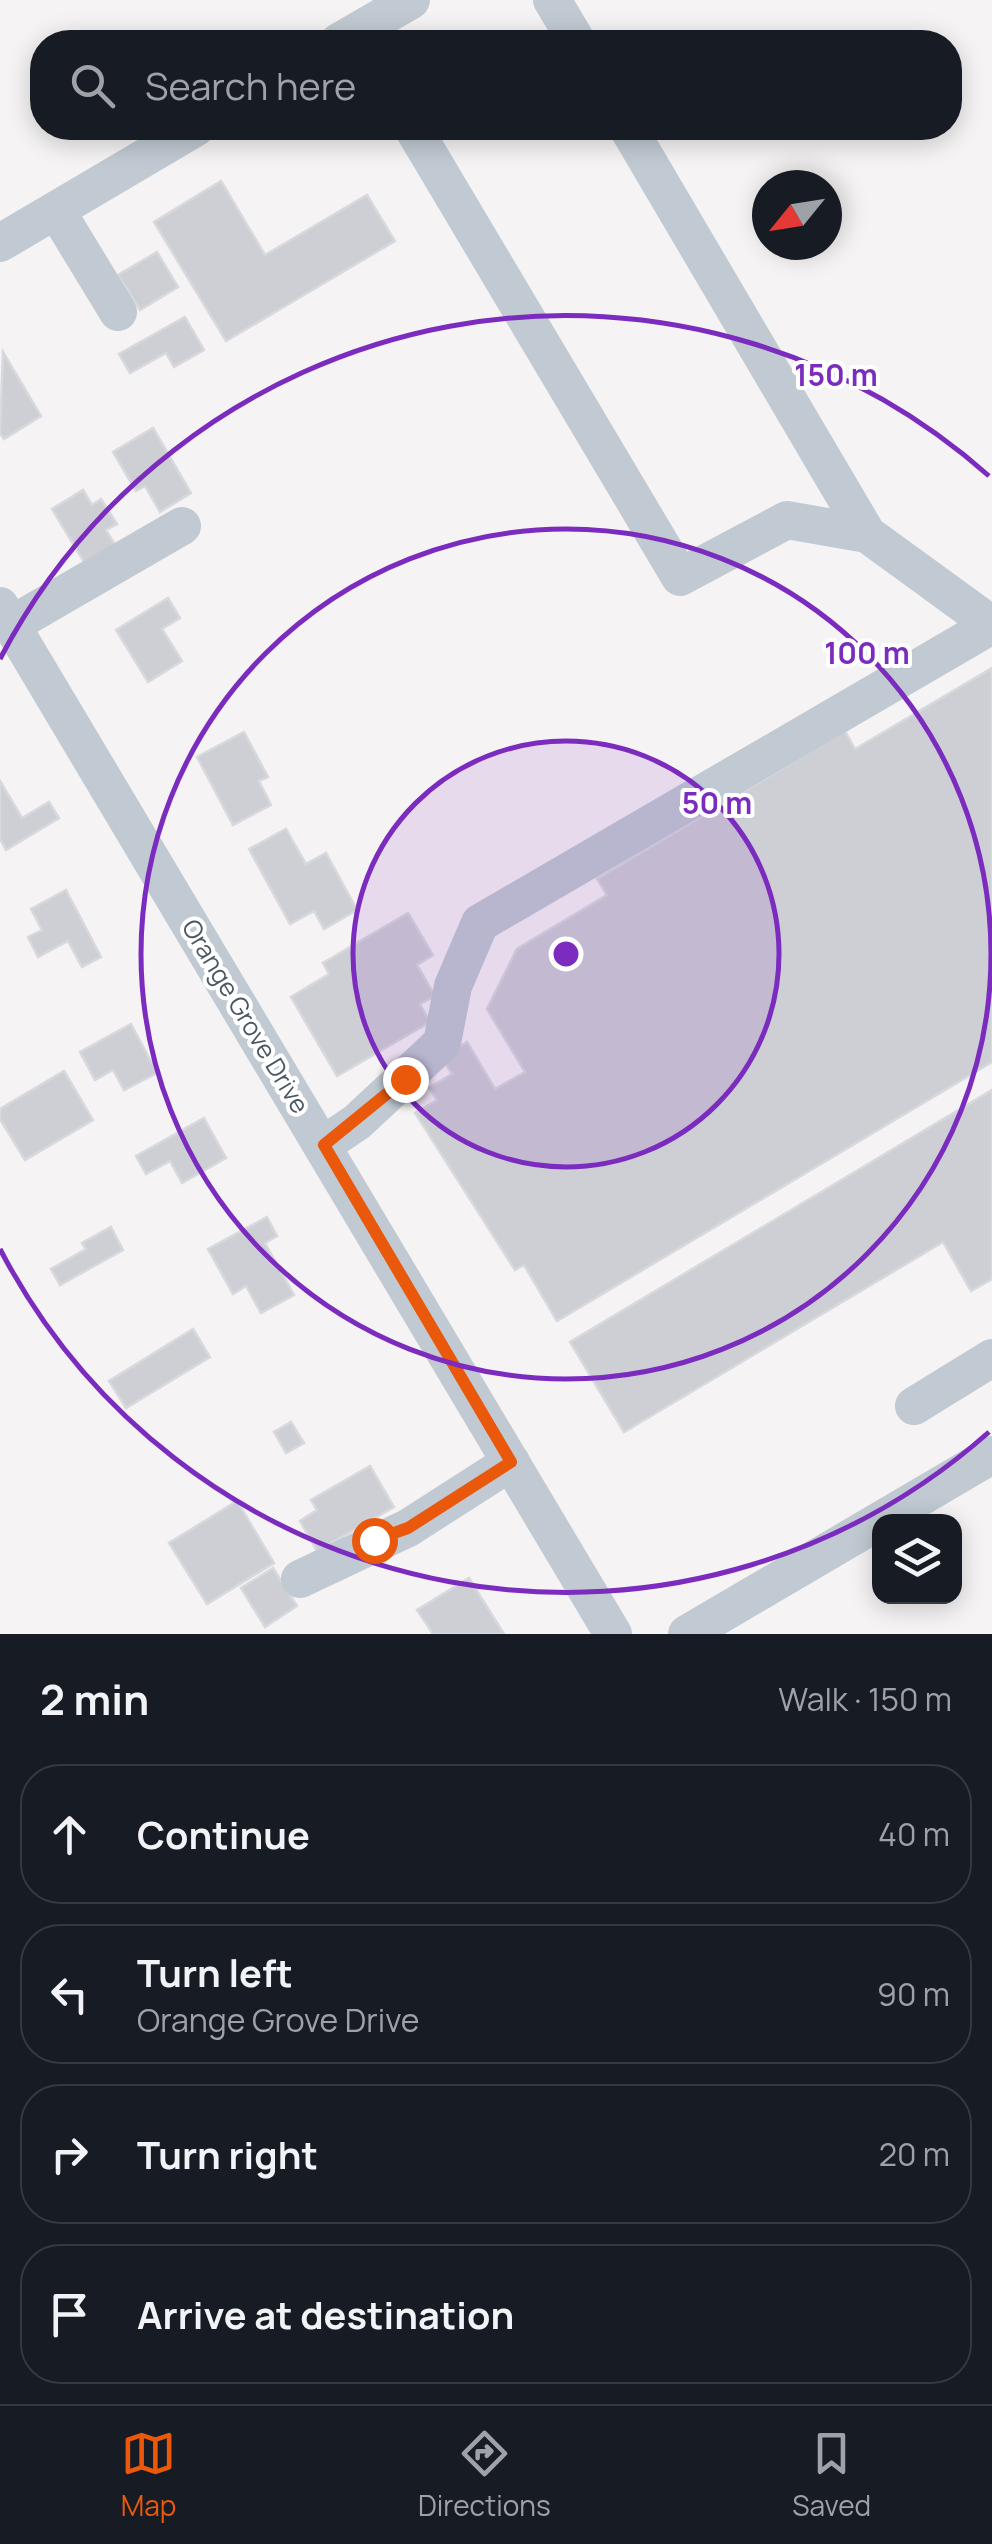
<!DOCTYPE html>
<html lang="en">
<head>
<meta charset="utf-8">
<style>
	:root { --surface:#171b24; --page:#20242c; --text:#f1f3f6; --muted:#9ea1a6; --line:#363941; --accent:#ea580c }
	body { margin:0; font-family:Manrope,sans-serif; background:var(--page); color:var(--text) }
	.controls { position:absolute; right:30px; bottom:30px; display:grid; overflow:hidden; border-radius:20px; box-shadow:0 5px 25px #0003 }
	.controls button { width:90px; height:90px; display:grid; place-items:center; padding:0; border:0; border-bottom:2px solid var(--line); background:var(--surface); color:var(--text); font:50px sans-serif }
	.compass { position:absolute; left:752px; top:170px; width:90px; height:90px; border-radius:50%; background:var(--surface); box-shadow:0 5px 25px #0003; rotate:240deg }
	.stop { position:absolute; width:30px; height:30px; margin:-22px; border:8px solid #ea580c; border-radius:50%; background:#fff }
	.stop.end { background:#ea580c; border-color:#fff; box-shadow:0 2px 10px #0008 }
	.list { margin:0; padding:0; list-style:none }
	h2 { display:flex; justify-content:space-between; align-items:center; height:130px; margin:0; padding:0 40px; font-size:42px }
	h2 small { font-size:32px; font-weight:400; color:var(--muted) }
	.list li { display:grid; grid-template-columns:65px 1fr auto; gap:30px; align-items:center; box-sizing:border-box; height:140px; margin:0 20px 20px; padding:0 20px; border:2px solid var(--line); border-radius:40px }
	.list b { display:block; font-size:38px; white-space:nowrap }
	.list p { margin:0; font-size:32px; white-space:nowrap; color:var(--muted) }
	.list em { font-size:32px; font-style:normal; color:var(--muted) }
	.icon { flex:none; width:55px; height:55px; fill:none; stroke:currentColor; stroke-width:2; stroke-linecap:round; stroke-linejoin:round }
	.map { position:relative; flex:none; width:992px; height:1634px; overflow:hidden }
	.search { position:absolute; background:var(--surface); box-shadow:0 5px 25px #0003; left:30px; right:30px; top:30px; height:110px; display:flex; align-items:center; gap:25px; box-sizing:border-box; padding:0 35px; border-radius:40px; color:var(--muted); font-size:38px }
	.sheet { height:770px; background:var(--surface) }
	nav { display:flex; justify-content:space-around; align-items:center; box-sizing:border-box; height:140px; border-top:2px solid var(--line); background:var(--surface); font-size:28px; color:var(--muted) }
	nav a { display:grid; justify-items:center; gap:5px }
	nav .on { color:var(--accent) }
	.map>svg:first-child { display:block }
	.building { fill:#cdcfd5; stroke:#d7d9de; stroke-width:2.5 }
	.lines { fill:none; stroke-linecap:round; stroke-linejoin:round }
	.minor { stroke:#c1cad2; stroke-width:38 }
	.route { stroke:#ea580c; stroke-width:12 }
	.ring { fill:none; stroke:#7b2cbf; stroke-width:5 }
	.labels { text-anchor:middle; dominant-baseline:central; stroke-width:8; stroke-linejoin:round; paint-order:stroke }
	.street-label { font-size:25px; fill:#4a5661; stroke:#fff }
	.centre { fill:#7b2cbf; stroke:#fff; stroke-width:5 }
	.ring-label { font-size:30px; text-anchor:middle; font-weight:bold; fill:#7b2cbf; stroke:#fff; stroke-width:8; stroke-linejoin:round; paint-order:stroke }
</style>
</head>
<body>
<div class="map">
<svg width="992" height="1634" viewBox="0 0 992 1634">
	<rect width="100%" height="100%" fill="#f5f3f3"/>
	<!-- building -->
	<path class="building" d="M221 181 265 255 367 195 395 241 226 341 154 222Z
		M157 252 178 287 140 310 118 275Z
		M185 317 204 350 174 367 166 353 130 373 119 354Z
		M3 352 41 416 4 439 0 433Z
		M153 428 191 493 160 512 145 486 136 491 113 452Z
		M83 490 92 505 101 499 117 524 106 530 117 548 87 567 52 509Z
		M168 598 180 618 162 629 182 661 148 682 116 630Z
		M992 668V1062L557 1321 524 1265 515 1270 415 1113 437 1100 429 1088 452 1074 442 1058 467 1042 495 1089 525 1072 487 1009 517 949 607 895 597 879 845 731 855 749Z
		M244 732 268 777 259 781 271 805 233 825 197 757Z
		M0 781 22 818 49 802 59 818 6 850 0 839Z
		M286 829 306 864 326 853 357 910 324 929 314 911 290 924 249 849Z
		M66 890 101 957 82 967 68 941 38 957 28 937 42 930 31 909Z
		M408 913 433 955 417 965 435 996 420 1004 430 1022 337 1076 291 997 329 974 323 963Z
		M131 1024 157 1073 124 1090 113 1070 95 1080 80 1052Z
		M64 1071 93 1120 25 1160 0 1119V1109Z
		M992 1090V1279L971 1291 943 1242 624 1432 570 1342Z
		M204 1118 226 1158 182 1183 170 1161 146 1174 136 1156Z
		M267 1217 277 1236 265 1243 294 1295 261 1313 246 1286 233 1294 208 1249Z
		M111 1227 123 1250 60 1285 51 1269 86 1249 82 1243Z
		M193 1329 210 1357 126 1408 109 1381Z
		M291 1422 304 1443 286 1453 274 1432Z
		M370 1466 394 1507 317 1551 300 1521 317 1510 311 1500Z
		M237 1501 274 1563 207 1604 169 1543Z
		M273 1568 297 1606 265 1627 241 1588Z
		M469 1578 504 1634H433L417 1610Z"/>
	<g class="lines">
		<!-- minor -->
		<path class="minor" d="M552 0 577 42
			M339 42 411 0
			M413 128 680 577 787 520 867 534 628 128
			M56 210 118 312
			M0 243 195 128
			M867 534 992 625
			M0 606 613 1634
			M11 625 182 526
			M323 1145 357 1122 442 1043 453 986 480 923 992 625
			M914 1406 992 1358
			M300 1579 408 1528 511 1462
			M687 1634 992 1455"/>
	</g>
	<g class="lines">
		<!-- route -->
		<path class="route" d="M374 1540 408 1528 511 1462 324 1145 405 1079"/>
	</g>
	<!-- distance rings -->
	<circle cx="566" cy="954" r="213" fill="#7b2cbf" fill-opacity=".12"/>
	<g class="ring">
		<circle cx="566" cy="954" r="213"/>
		<circle cx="566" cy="954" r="425"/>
		<path d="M989 1432A638 638 0 0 1 0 1249M0 659A638 638 0 0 1 989 476"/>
	</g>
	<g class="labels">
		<!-- street labels -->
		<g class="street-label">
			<text transform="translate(246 1016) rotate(59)">Orange Grove Drive</text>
		</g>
	</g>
	<circle cx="566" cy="954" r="15" class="centre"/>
	<g class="ring-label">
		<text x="836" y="386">150 m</text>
		<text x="867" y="664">100 m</text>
		<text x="717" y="814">50 m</text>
	</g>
</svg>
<div class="controls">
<button><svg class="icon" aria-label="layers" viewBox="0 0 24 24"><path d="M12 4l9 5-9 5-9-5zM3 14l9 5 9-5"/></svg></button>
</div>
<svg class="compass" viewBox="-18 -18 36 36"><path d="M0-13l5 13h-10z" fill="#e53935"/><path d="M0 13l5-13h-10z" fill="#9ea1a6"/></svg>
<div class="stop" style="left:374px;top:1540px"></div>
<div class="stop end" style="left:405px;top:1079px"></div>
<div class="search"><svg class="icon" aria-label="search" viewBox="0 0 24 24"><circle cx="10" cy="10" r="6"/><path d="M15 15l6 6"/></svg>Search here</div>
</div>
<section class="sheet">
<h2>2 min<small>Walk · 150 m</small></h2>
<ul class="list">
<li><svg class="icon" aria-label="ahead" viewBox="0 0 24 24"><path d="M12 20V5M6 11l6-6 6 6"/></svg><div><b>Continue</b></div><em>40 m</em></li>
<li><svg class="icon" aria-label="left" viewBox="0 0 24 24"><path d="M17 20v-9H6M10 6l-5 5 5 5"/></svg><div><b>Turn left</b><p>Orange Grove Drive</p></div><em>90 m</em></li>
<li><svg class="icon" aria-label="right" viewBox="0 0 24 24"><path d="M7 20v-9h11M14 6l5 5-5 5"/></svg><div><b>Turn right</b></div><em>20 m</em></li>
<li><svg class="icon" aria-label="arrive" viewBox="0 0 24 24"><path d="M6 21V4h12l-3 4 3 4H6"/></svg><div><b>Arrive at destination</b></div></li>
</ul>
</section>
<nav>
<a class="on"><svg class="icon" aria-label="map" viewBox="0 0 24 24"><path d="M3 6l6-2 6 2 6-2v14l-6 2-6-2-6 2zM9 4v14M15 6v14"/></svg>Map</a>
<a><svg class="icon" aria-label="directions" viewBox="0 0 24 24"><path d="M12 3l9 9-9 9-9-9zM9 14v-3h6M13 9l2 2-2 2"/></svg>Directions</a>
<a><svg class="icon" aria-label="saved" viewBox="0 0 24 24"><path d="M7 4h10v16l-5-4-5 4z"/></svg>Saved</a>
</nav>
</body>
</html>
